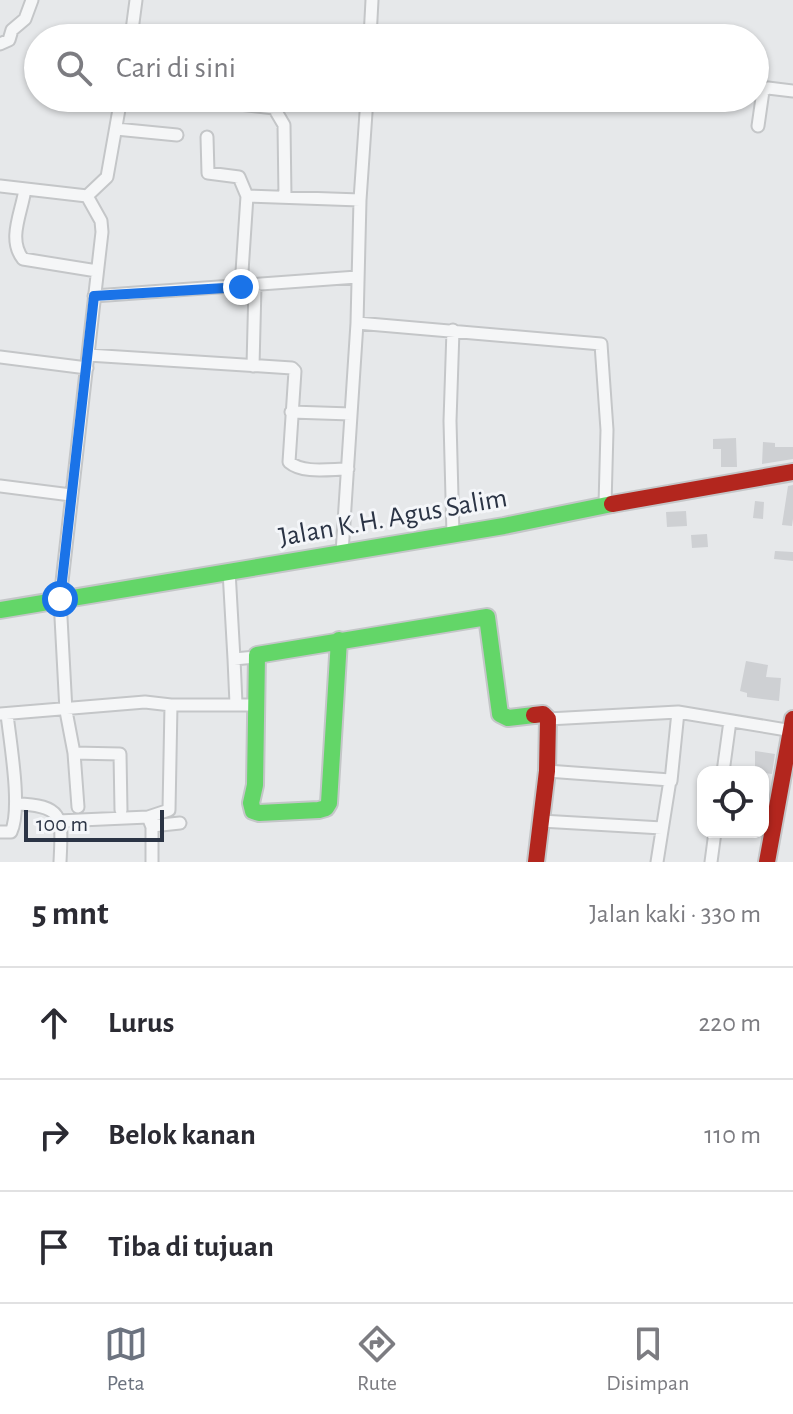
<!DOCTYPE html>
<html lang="id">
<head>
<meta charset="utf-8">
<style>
	:root { --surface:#fff; --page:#f2f2f3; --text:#2b2b33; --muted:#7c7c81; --line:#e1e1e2; --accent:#6c737f }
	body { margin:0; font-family:"Alegreya Sans",sans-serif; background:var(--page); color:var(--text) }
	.controls { position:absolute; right:24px; bottom:24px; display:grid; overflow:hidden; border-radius:16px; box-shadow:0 2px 6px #0004 }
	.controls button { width:72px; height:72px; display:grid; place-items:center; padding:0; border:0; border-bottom:2px solid var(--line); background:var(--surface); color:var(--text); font:40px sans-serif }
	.scale { position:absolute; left:24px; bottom:20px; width:140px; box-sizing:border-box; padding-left:8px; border:4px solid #2b3445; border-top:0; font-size:22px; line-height:28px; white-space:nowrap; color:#2b3445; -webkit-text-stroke:6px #f4f6f9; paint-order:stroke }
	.stop { position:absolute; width:24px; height:24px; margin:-18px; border:6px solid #1a73e8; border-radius:50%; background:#fff }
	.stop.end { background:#1a73e8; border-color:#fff; box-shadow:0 2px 8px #0008 }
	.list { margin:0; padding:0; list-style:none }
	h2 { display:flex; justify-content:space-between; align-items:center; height:104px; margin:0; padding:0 32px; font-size:34px }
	h2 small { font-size:26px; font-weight:400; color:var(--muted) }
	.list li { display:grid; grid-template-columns:52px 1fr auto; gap:24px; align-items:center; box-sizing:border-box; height:112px; padding:0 32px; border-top:2px solid var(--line) }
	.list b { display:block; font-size:30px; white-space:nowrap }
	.list em { font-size:26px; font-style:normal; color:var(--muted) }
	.icon { flex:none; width:44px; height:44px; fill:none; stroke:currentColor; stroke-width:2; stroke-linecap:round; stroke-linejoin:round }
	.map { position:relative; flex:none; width:793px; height:862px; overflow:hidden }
	.search { position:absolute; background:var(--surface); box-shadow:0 2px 6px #0004; left:24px; right:24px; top:24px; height:88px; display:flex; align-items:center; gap:20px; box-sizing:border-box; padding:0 28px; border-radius:44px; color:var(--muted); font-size:30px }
	.sheet { height:440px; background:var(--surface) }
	nav { display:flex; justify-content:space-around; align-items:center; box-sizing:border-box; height:112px; border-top:2px solid var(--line); background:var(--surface); font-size:22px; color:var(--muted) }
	nav a { display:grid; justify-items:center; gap:4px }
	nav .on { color:var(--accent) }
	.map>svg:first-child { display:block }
	.building { fill:#ced0d3 }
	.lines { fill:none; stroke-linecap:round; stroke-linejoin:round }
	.street-casing { stroke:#c4c6c8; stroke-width:15 }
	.fast-casing { stroke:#c4c6c8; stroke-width:20 }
	.jam-casing { stroke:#c4c6c8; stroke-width:20 }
	.street { stroke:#f5f6f7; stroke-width:11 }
	.fast { stroke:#63d668; stroke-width:16 }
	.jam { stroke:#b3261e; stroke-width:16 }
	.route { stroke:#1a73e8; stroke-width:10 }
	.labels { text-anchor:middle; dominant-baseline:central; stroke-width:6; stroke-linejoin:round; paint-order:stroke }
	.street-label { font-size:28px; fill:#2b3445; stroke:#f4f6f9 }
</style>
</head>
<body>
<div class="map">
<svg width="793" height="862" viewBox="0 0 793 862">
	<rect width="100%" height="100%" fill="#e6e8ea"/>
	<!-- building -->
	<path class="building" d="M736 438 737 467H721V449H713V439Z
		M763 442 775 443V447H793V459L762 464Z
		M793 485V519L792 526 782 525 788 486Z
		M755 501 764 502 763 519 753 518Z
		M686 511 687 526 667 527 666 512Z
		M707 534 708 547 692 548 691 535Z
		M775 551 793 552V561L774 559Z
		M746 661 768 665 766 677 781 678 779 701 747 697V693L740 691Z
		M755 751 775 754 772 774 755 772Z"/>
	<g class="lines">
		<defs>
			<path id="street" d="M131 38 136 0
				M370 38 372 0
				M0 44 9 40 12 30 25 19 32 0
				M186 98 274 108 284 125 285 197
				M758 126 763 91 768 88 793 91
				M116 129 177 135
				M207 137 208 173 239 177 247 196
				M0 186 87 196
				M25 189C22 212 7 239 23 259L97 271
				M241 287 247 196 360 200
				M94 296 357 277
				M357 323 601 344 607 430 605 505
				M453 330 450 421 453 535
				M88 355 292 368 295 371 289 462C303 474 330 469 348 469
				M0 357 87 368
				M253 366 255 286
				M291 412 351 414
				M0 486 71 495
				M342 553 357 323 360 200 367 98
				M229 571 234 659 256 657
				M234 659 236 704
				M0 714 145 702 171 705H255
				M548 719 678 712 793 731
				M74 753 120 754 121 810
				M547 771 670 780 657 862
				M723 772 730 721
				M671 781 678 712
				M16 804C65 805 62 818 60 862
				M78 807 74 753 66 711 60 599 102 232 101 221 87 196 107 177 121 98
				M148 817 169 810 171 705
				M58 821 148 817 152 827
				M541 821 662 828
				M0 832H11C22 809 10 742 7 714
				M152 862V826L180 823
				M711 862 715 832"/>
			<path id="fast" d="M0 610 504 526 612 504
				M339 640 329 803 326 808 319 810 259 813 253 811 251 803 255 785 257 655 487 617 500 714 508 718 534 715"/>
			<path id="jam" d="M612 504 793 472
				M534 715 543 714 548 719 547 771 536 862
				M767 862 793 719"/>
		</defs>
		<!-- street casing -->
		<use href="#street" class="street-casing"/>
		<!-- fast casing -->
		<use href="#fast" class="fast-casing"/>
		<!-- jam casing -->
		<use href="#jam" class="jam-casing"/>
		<!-- street -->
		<use href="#street" class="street"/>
		<!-- fast -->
		<use href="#fast" class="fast"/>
		<!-- jam -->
		<use href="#jam" class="jam"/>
	</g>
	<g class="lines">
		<!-- route -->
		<path class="route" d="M60 599 94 296 241 287"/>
	</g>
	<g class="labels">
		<!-- street labels -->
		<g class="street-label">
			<text transform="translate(393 518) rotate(-10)">Jalan K.H. Agus Salim</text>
		</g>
	</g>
</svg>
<div class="controls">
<button><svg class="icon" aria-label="locate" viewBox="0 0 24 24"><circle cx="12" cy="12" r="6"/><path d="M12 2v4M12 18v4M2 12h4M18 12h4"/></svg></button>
</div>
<div class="scale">100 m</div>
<div class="stop" style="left:60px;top:599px"></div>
<div class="stop end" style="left:241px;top:287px"></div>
<div class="search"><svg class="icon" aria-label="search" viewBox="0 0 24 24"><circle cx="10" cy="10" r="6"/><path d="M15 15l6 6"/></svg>Cari di sini</div>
</div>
<section class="sheet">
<h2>5 mnt<small>Jalan kaki · 330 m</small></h2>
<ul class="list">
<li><svg class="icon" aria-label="ahead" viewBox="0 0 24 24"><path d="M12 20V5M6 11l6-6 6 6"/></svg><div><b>Lurus</b></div><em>220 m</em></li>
<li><svg class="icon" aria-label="right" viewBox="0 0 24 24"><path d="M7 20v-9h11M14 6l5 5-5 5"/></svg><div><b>Belok kanan</b></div><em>110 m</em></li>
<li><svg class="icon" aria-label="arrive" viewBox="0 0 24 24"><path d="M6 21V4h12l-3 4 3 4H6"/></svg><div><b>Tiba di tujuan</b></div></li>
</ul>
</section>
<nav>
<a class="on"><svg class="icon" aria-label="map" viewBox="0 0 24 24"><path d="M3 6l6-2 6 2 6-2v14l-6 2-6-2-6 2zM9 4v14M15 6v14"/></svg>Peta</a>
<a><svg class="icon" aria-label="directions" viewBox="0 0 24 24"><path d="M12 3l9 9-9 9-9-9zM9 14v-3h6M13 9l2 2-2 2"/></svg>Rute</a>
<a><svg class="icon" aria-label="saved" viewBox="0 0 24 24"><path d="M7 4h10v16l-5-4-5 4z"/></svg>Disimpan</a>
</nav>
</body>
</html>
